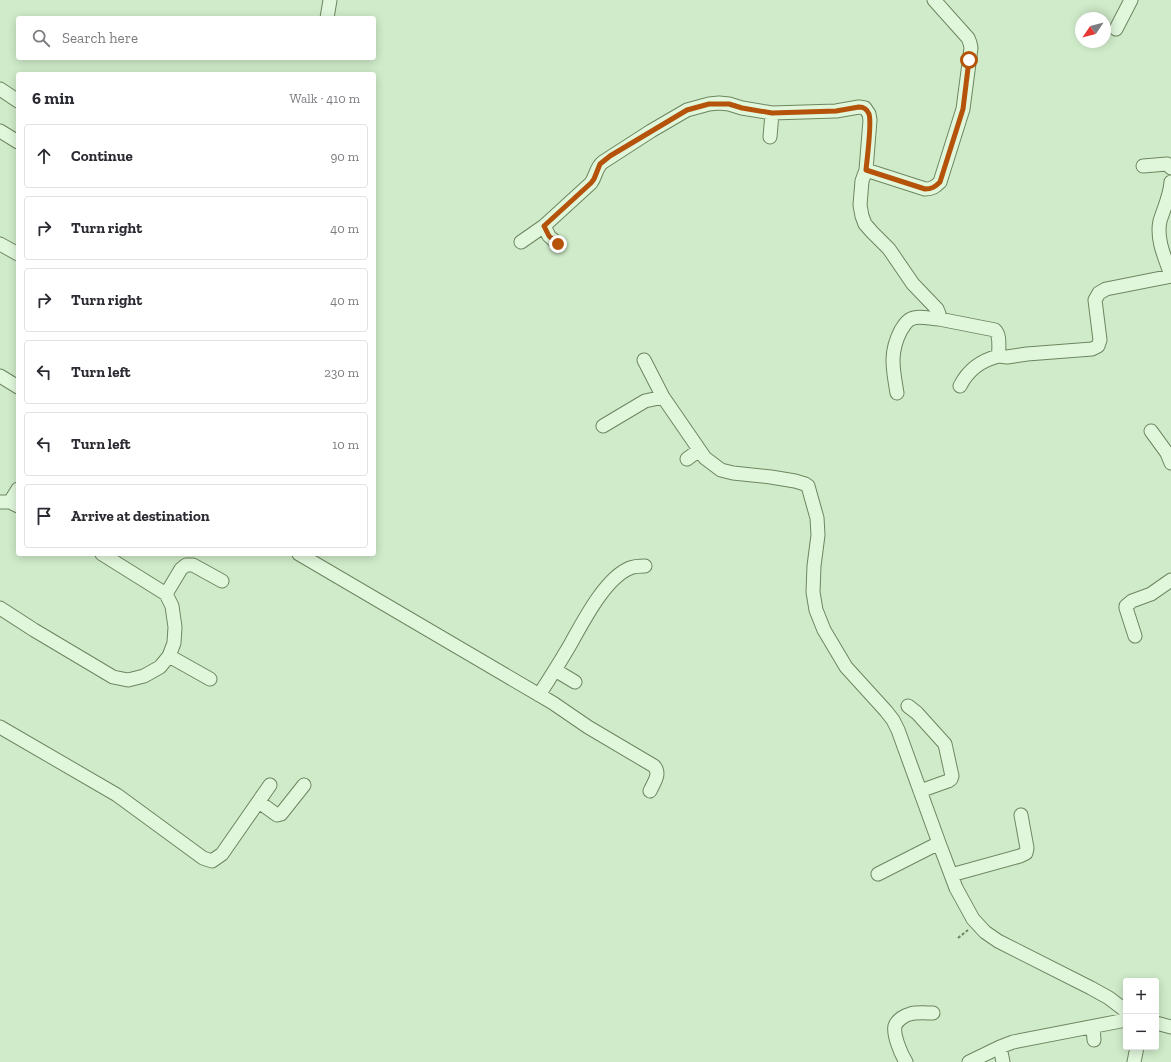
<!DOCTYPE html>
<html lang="en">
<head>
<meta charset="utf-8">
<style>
	:root { --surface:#fff; --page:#f7f7f7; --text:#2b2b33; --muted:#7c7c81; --line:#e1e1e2 }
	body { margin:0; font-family:"Zilla Slab",serif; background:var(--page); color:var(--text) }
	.controls { position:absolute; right:12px; bottom:12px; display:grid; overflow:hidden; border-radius:4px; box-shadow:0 2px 10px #0003 }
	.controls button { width:36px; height:36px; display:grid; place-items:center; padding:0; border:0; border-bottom:1px solid var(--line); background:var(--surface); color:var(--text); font:20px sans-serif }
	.compass { position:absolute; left:1075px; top:12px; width:36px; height:36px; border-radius:50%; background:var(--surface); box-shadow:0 2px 10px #0003; rotate:235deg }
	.stop { position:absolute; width:12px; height:12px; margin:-9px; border:3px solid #b45309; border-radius:50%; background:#fff }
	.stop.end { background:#b45309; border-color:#fff; box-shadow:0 1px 4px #0008 }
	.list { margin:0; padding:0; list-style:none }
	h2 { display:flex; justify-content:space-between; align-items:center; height:52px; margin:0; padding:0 16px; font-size:17px }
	h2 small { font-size:13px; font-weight:400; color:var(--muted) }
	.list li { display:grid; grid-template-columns:26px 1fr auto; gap:12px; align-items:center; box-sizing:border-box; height:64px; margin:0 8px 8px; padding:0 8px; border:1px solid var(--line); border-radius:4px }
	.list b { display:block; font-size:15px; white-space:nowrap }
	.list em { font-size:13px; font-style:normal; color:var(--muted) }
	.icon { flex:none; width:22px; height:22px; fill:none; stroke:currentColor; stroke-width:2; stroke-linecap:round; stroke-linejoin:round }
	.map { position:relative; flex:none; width:1171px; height:1062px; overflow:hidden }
	.search { position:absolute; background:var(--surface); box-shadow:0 2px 10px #0003; left:16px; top:16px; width:360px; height:44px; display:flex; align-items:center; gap:10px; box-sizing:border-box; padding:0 14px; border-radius:4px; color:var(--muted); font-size:15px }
	.panel { position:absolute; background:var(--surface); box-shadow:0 2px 10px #0003; left:16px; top:72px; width:360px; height:484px; border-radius:4px }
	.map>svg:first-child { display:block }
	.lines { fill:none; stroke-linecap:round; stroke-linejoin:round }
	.minor-casing { stroke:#6d865f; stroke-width:15 }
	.path { stroke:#6d865f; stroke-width:2; stroke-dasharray:3 2; stroke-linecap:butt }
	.minor { stroke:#e1f7dc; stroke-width:13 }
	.route { stroke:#b45309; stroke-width:5 }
</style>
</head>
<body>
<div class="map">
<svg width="1171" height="1062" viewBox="0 0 1171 1062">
	<rect width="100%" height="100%" fill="#cfebc9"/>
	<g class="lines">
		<defs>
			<path id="minor" d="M327 18 330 0
				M1116 29 1131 0
				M0 89 18 101
				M0 131 18 142
				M770 137 772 113
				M1143 166 1167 164 1171 168
				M866 170 925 189C932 189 935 187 940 182L963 109 971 48 970 43 968 38 934 0
				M1171 182C1170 196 1164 208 1160 221 1156 239 1165 258 1171 275
				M544 226 549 236 558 244
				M521 242 544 226 591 183C596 176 596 167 603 162L651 131 687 110 709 104 719 103 729 104 742 108 772 113 836 111 859 107 865 108 869 114 870 120 866 170 862 181 860 205 862 216 865 224 872 232 889 249 913 284 937 309 939 314V319L995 330C1001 336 998 348 999 356L1007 357 1027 354 1092 349 1098 346 1100 340 1095 300 1099 293 1106 289 1171 276
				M0 244 18 254
				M644 360 663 397 705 458 721 470 733 473 771 477 795 481 805 484 808 486 817 518 818 535 814 566 813 592 816 610 824 630 846 667 886 711 893 720 898 730 939 843 956 888 973 919 985 932 998 941 1091 988 1109 998 1126 1011
				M0 376 18 387
				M960 386C968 370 982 360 999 356
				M897 393C893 369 889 353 901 330 904 326 906 321 911 319 918 315 931 319 939 319
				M603 426 645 401 663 397
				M1151 431 1167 453 1171 463
				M687 459 699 450
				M0 502H10L18 506
				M10 502 18 489
				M299 554 553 703 588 727 654 766C661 774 654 782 650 791
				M166 594 181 569 186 565H193L222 581
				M0 608 34 630 113 677 128 680 144 676 160 667 169 656 174 643 175 627 172 606 166 594 102 554
				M1135 636 1126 608V606L1132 601 1151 594 1171 580
				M169 656 210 679
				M555 670 575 682
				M539 695C550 678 560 662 570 645 583 622 605 578 630 568 635 566 640 566 645 566
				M908 706 917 713 945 744 952 776 951 779 948 781 920 791
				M0 727 117 795 203 858 212 861 222 854 270 785
				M259 802 277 815 281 814 304 785
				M878 874 939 843
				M951 875 1020 856 1026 853 1027 848 1021 815
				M1156 1023 1171 1027
				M1093 1027 1094 1040
				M1000 1047 1003 1062
				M906 1062C901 1054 893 1035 895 1026 897 1020 905 1015 910 1014 917 1012 926 1013 933 1013
				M969 1062 1000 1047 1013 1042 1126 1020
				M1134 1062 1137 1047"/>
		</defs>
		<!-- minor casing -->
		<use href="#minor" class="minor-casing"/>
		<!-- path -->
		<path class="path" d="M958 938 968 930"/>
		<!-- minor -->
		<use href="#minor" class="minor"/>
	</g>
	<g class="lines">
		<!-- route -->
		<path class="route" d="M558 244 549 236 544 226 591 183 594 179 600 164 610 156 687 110 709 104H729L742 108 772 113 836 111 859 107C864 107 867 109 869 114 872 123 867 159 866 170L925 189C932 189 935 187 940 182L963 109 969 60"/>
	</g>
</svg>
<div class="controls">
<button>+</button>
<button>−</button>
</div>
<svg class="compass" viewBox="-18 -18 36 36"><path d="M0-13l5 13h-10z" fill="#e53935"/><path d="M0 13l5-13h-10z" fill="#7c7c81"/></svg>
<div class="stop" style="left:969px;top:60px"></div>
<div class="stop end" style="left:558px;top:244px"></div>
<div class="search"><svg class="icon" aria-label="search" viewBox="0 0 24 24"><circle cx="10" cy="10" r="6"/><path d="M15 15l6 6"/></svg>Search here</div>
<section class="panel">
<h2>6 min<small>Walk · 410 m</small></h2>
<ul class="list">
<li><svg class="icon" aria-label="ahead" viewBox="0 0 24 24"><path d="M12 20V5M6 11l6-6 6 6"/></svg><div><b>Continue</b></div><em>90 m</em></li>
<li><svg class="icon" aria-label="right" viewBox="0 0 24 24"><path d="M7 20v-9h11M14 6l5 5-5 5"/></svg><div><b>Turn right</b></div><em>40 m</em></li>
<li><svg class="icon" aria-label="right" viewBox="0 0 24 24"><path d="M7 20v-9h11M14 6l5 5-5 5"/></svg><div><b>Turn right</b></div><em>40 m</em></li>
<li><svg class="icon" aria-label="left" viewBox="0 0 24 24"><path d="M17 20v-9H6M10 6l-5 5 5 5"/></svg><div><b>Turn left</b></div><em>230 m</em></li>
<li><svg class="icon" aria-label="left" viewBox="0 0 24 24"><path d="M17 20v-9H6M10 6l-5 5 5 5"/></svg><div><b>Turn left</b></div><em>10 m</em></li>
<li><svg class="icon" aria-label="arrive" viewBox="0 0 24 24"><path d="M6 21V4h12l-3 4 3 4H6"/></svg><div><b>Arrive at destination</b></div></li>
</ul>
</section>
</div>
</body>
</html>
